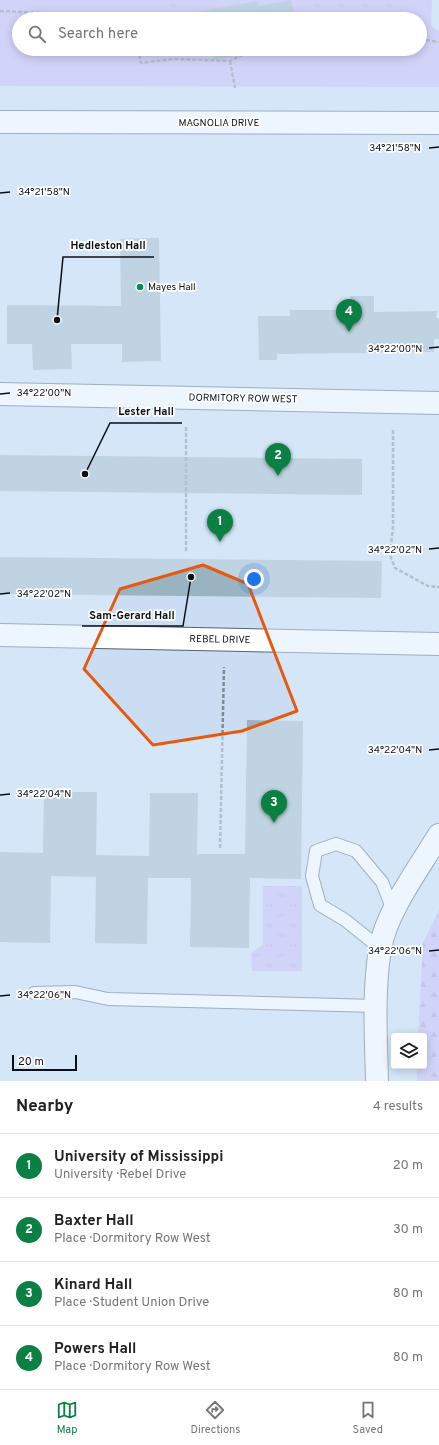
<!DOCTYPE html>
<html lang="en">
<head>
<meta charset="utf-8">
<style>
	:root { --surface:#fff; --page:#f2f2f2; --text:#202124; --muted:#757577; --line:#e0e0e0; --accent:#0b8043 }
	body { margin:0; font-family:Overpass,sans-serif; background:var(--page); color:var(--text) }
	.controls { position:absolute; right:12px; bottom:12px; display:grid; overflow:hidden; border-radius:4px; box-shadow:0 2px 10px #0003 }
	.controls button { width:36px; height:36px; display:grid; place-items:center; padding:0; border:0; border-bottom:1px solid var(--line); background:var(--surface); color:var(--text); font:20px sans-serif }
	.scale { position:absolute; left:12px; bottom:10px; width:65px; box-sizing:border-box; padding-left:4px; border:2px solid #0a1017; border-top:0; font-size:11px; line-height:14px; white-space:nowrap; color:#0a1017; -webkit-text-stroke:3px #fff; paint-order:stroke }
	.you { position:absolute; left:254px; top:579px; width:14px; height:14px; margin:-10px; border:3px solid #fff; border-radius:50%; background:#1a73e8; box-shadow:0 0 0 6px #1a73e833 }
	.badge { display:grid; place-items:center; width:26px; height:26px; border-radius:50%; background:var(--accent); color:#fff; font-size:13px; font-weight:700 }
	.pin { position:absolute; translate:-50% -33px; filter:drop-shadow(0 1px 2px #0008) }
	.pin::after { content:''; position:absolute; top:21px; width:14px; height:12px; background:inherit; clip-path:polygon(0 0,100% 0,50% 100%) }
	.list { margin:0; padding:0; list-style:none }
	h2 { display:flex; justify-content:space-between; align-items:center; height:52px; margin:0; padding:0 16px; font-size:17px }
	h2 small { font-size:13px; font-weight:400; color:var(--muted) }
	.list li { display:grid; grid-template-columns:26px 1fr auto; gap:12px; align-items:center; box-sizing:border-box; height:64px; padding:0 16px; border-top:1px solid var(--line) }
	.list b { display:block; font-size:15px; white-space:nowrap }
	.list p { margin:0; font-size:13px; white-space:nowrap; color:var(--muted) }
	.list em { font-size:13px; font-style:normal; color:var(--muted) }
	.icon { flex:none; width:22px; height:22px; fill:none; stroke:currentColor; stroke-width:2; stroke-linecap:round; stroke-linejoin:round }
	.map { position:relative; flex:none; width:439px; height:1081px; overflow:hidden }
	.search { position:absolute; background:var(--surface); box-shadow:0 2px 10px #0003; left:12px; right:12px; top:12px; height:44px; display:flex; align-items:center; gap:10px; box-sizing:border-box; padding:0 14px; border-radius:22px; color:var(--muted); font-size:15px }
	.sheet { height:308px; background:var(--surface) }
	nav { display:flex; justify-content:space-around; align-items:center; box-sizing:border-box; height:56px; border-top:1px solid var(--line); background:var(--surface); font-size:11px; color:var(--muted) }
	nav a { display:grid; justify-items:center; gap:2px }
	nav .on { color:var(--accent) }
	.map>svg:first-child { display:block }
	.built { fill:#cbddf3; fill-rule:evenodd }
	.grass { fill:#c0b7f1; fill-rule:evenodd }
	.forest { fill:url(#forest-firs) }
	.park { fill:url(#park-tufts) }
	.building { fill:#99b3c1 }
	.lines { fill:none; stroke-linecap:round; stroke-linejoin:round }
	.service-casing { stroke:#536375; stroke-width:14 }
	.minor-casing { stroke:#536375; stroke-width:24 }
	.path { stroke:#7f8a97; stroke-width:2.5; stroke-dasharray:4 2; stroke-linecap:butt }
	.service { stroke:#fff; stroke-width:12 }
	.minor { stroke:#fff; stroke-width:22 }
	.marked { fill:none; stroke:#e8590c; stroke-width:3; stroke-linejoin:round }
	.ticks { fill:none; stroke:#0a1017; stroke-width:1.5 }
	.poi-dot { fill:#058e4c; stroke:#fff; stroke-width:1.5 }
	.labels { text-anchor:middle; dominant-baseline:central; stroke-width:3.5; stroke-linejoin:round; paint-order:stroke }
	.street-label { font-size:10px; fill:#0a1017; stroke:#fff }
	.poi-label { font-size:10px; fill:#0a1017; stroke:#fff; text-anchor:start }
	.ticks-label { font-size:10px; text-anchor:middle; fill:#0a1017; stroke:#fff; stroke-width:3.5; stroke-linejoin:round; paint-order:stroke }
	.leader { fill:none; stroke:#0a1017; stroke-width:1.5 }
	.callout-dot { fill:#0a1017; stroke:#fff; stroke-width:1.5 }
	.callout-label { font-size:11px; text-anchor:middle; font-weight:bold; fill:#0a1017; stroke:#fff; stroke-width:3.5; stroke-linejoin:round; paint-order:stroke }
</style>
</head>
<body>
<div class="map">
<svg width="439" height="1081" viewBox="0 0 439 1081">
	<defs>
		<pattern id="forest-firs" width="22" height="20" patternUnits="userSpaceOnUse"><rect width="22" height="20" fill="#c0b7f1"/><path d="M5 1l3.5 6h-7zM16 11l3.5 6h-7z" fill="#a49cce"/></pattern>
		<pattern id="park-tufts" width="24" height="20" patternUnits="userSpaceOnUse"><rect width="24" height="20" fill="#c0b7f1"/><path d="M3 7l-1-3M5 7V3M7 7l1-3M15 17l-1-3M17 17v-4M19 17l1-3" fill="none" stroke="#a49cce"/></pattern>
	</defs>
	<rect width="100%" height="100%" fill="#deedfe"/>
	<!-- built -->
	<path class="built" d="M0 0H439V1081H0ZM19 19H420V49H19ZM394 1036H424V1066H394Z"/>
	<!-- grass -->
	<path class="grass" d="M0 0H432L431 26 439 31V87L0 86ZM19 19H420V49H19Z"/>
	<!-- forest -->
	<path class="forest" d="M439 910V1081H417V1066H424V1036H418L423 943Z"/>
	<!-- park -->
	<path class="park" d="M164 0H215L166 10Z
		M298 0H409L411 9 362 19H302Z
		M263 886H302V971H252L251 953 263 945Z"/>
	<!-- building -->
	<path class="building" d="M291 0 295 19H176V16L258 1 259 6Z
		M182 49H240L233 51 234 56 214 60 212 53 199 56 198 51 183 54Z
		M159 238 161 361 122 362V344H71L72 369 33 370 32 344H7V305L121 306 120 239Z
		M350 296H374V312L437 311 436 318H439V339H434V352L277 354V360H259L258 316H290V310H337V306H350Z
		M0 455 362 459V495L0 491Z
		M0 557 382 561 381 598 0 594Z
		M247 720 303 721 301 879 250 878 249 948 190 947 191 878H148L147 944 95 943 96 877 51 876 50 943 0 942V852L43 853 44 792H97L96 855 149 856 150 793H198L197 854H245Z"/>
	<g class="lines">
		<defs>
			<path id="service" d="M380 948 345 920 320 905 312 876 316 851 336 844 356 851 382 882 393 910
				M34 993 75 992 108 999 376 1006"/>
			<path id="minor" d="M0 122 439 123
				M0 394 439 403
				M0 635 439 644
				M377 1081C376 1038 373 992 380 949 386 912 419 868 439 835"/>
		</defs>
		<!-- service casing -->
		<use href="#service" class="service-casing"/>
		<!-- minor casing -->
		<use href="#minor" class="minor-casing"/>
		<!-- path -->
		<path class="path" d="M0 11 100 16 118 19
			M420 39 439 42
			M138 49 141 63 174 59 230 61 254 49
			M230 61 235 88
			M393 430V526L390 555 395 568 428 586 439 587
			M186 551V426
			M220 848 224 667"/>
		<!-- service -->
		<use href="#service" class="service"/>
		<!-- minor -->
		<use href="#minor" class="minor"/>
	</g>
	<!-- marked area -->
	<path d="M0 0H439V1081H0ZM203 565 248 584 297 711 242 731 153 745 84 669 120 589Z" fill="#deedfe" fill-opacity=".55" fill-rule="evenodd"/>
	<path class="marked" d="M203 565 248 584 297 711 242 731 153 745 84 669 120 589Z"/>
	<!-- ticks -->
	<path class="ticks" d="M429 148 439 147M0 193 10 192M429 348 439 347M0 394 10 393M429 549 439 548M0 594 10 593M429 750 439 749M0 795 10 794M429 951 439 950M0 996 10 995"/>
	<!-- markers -->
	<circle class="poi-dot" cx="140" cy="287" r="4"/>
	<g class="labels">
		<!-- street labels -->
		<g class="street-label">
			<text x="219" y="123">MAGNOLIA DRIVE</text>
			<text transform="translate(243 399) rotate(1)">DORMITORY ROW WEST</text>
			<text transform="translate(220 640) rotate(1)">REBEL DRIVE</text>
		</g>
		<!-- poi labels -->
		<g class="poi-label">
			<text x="148" y="287">Mayes Hall</text>
		</g>
	</g>
	<g class="ticks-label">
		<text x="395" y="151">34°21'58"N</text>
		<text x="44" y="195">34°21'58"N</text>
		<text x="395" y="352">34°22'00"N</text>
		<text x="44" y="396">34°22'00"N</text>
		<text x="395" y="553">34°22'02"N</text>
		<text x="44" y="597">34°22'02"N</text>
		<text x="395" y="753">34°22'04"N</text>
		<text x="44" y="797">34°22'04"N</text>
		<text x="395" y="954">34°22'06"N</text>
		<text x="44" y="998">34°22'06"N</text>
	</g>
	<!-- callouts -->
	<path class="leader" d="M57 320L63 257H154M85 474L110 423H182M191 577L183 626H82"/>
	<g class="callout-dot">
		<circle cx="57" cy="320" r="4"/>
		<circle cx="85" cy="474" r="4"/>
		<circle cx="191" cy="577" r="4"/>
	</g>
	<g class="callout-label">
		<text x="108" y="249">Hedleston Hall</text>
		<text x="146" y="415">Lester Hall</text>
		<text x="132" y="619">Sam-Gerard Hall</text>
	</g>
</svg>
<div class="controls">
<button><svg class="icon" aria-label="layers" viewBox="0 0 24 24"><path d="M12 4l9 5-9 5-9-5zM3 14l9 5 9-5"/></svg></button>
</div>
<div class="scale">20 m</div>
<div class="you"></div>
<div class="pin badge" style="left:220px;top:542px">1</div>
<div class="pin badge" style="left:278px;top:476px">2</div>
<div class="pin badge" style="left:274px;top:823px">3</div>
<div class="pin badge" style="left:349px;top:332px">4</div>
<div class="search"><svg class="icon" aria-label="search" viewBox="0 0 24 24"><circle cx="10" cy="10" r="6"/><path d="M15 15l6 6"/></svg>Search here</div>
</div>
<section class="sheet">
<h2>Nearby<small>4 results</small></h2>
<ul class="list">
<li><span class="badge">1</span><div><b>University of Mississippi</b><p>University · Rebel Drive</p></div><em>20 m</em></li>
<li><span class="badge">2</span><div><b>Baxter Hall</b><p>Place · Dormitory Row West</p></div><em>30 m</em></li>
<li><span class="badge">3</span><div><b>Kinard Hall</b><p>Place · Student Union Drive</p></div><em>80 m</em></li>
<li><span class="badge">4</span><div><b>Powers Hall</b><p>Place · Dormitory Row West</p></div><em>80 m</em></li>
</ul>
</section>
<nav>
<a class="on"><svg class="icon" aria-label="map" viewBox="0 0 24 24"><path d="M3 6l6-2 6 2 6-2v14l-6 2-6-2-6 2zM9 4v14M15 6v14"/></svg>Map</a>
<a><svg class="icon" aria-label="directions" viewBox="0 0 24 24"><path d="M12 3l9 9-9 9-9-9zM9 14v-3h6M13 9l2 2-2 2"/></svg>Directions</a>
<a><svg class="icon" aria-label="saved" viewBox="0 0 24 24"><path d="M7 4h10v16l-5-4-5 4z"/></svg>Saved</a>
</nav>
</body>
</html>
